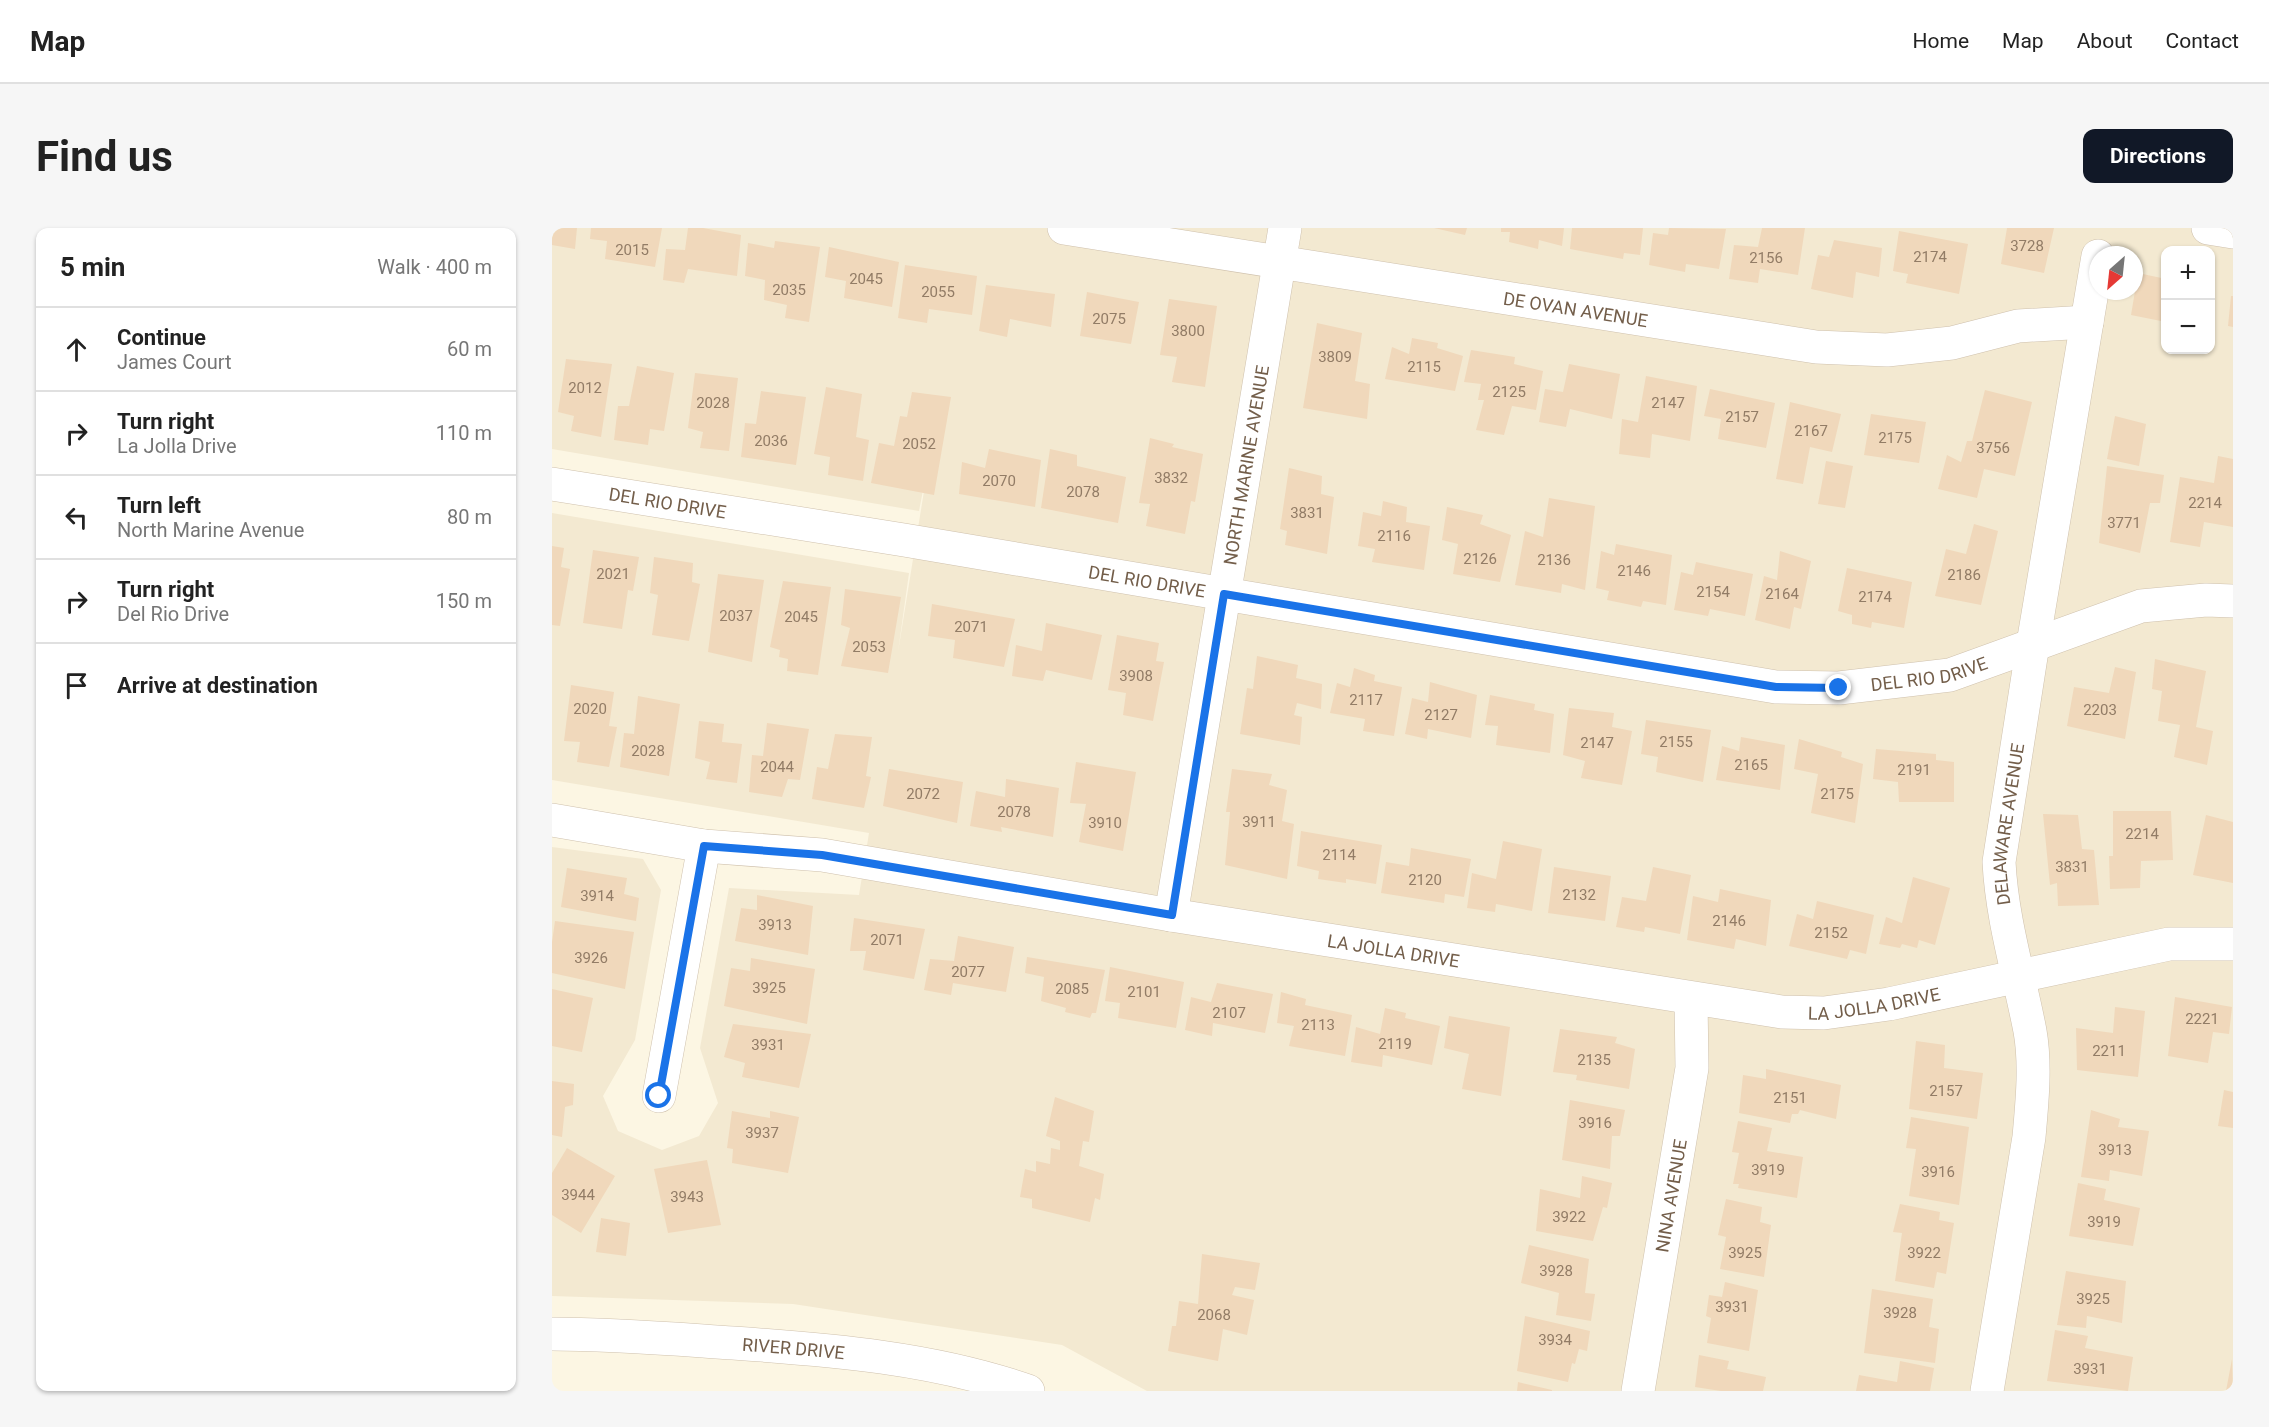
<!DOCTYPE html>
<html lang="en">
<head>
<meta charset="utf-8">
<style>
	:root { --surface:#fff; --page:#f6f6f6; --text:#222; --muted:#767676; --line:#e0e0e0; --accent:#111827 }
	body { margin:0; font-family:Roboto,sans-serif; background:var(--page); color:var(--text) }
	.controls { position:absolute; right:18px; top:18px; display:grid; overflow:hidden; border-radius:12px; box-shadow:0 2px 4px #0004 }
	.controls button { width:54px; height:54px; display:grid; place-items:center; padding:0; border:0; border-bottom:2px solid var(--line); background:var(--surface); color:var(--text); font:30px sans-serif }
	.compass { position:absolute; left:1537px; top:18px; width:54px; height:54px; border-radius:50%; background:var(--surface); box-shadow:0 2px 4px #0004; rotate:207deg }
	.stop { position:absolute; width:18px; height:18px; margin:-14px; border:4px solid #1a73e8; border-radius:50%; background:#fff }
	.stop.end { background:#1a73e8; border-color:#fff; box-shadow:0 2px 6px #0008 }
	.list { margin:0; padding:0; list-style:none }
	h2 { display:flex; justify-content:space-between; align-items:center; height:78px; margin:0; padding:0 24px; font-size:26px }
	h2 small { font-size:20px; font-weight:400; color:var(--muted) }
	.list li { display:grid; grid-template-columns:39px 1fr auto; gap:18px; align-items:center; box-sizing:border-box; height:84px; padding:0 24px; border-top:2px solid var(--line) }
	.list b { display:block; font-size:22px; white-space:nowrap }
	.list p { margin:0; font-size:20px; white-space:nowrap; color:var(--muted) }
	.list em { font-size:20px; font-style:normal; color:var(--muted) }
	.icon { flex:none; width:33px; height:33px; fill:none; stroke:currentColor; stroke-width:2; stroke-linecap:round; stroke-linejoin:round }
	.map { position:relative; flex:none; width:1681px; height:1163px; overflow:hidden; border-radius:12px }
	header { display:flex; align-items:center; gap:36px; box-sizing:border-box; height:84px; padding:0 30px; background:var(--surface); border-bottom:2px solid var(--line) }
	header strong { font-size:28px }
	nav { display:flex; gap:33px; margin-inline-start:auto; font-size:21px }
	.intro { display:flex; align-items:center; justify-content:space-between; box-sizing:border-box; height:144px; padding:0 36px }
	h1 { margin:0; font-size:42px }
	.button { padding:15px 27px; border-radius:12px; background:var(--accent); color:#fff; font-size:21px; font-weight:700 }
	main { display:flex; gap:36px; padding:0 36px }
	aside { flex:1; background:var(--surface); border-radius:12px; box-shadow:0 2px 4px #0004 }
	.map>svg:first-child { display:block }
	.residential { fill:#f3e9d1; fill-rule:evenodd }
	.building { fill:#f0d8bb }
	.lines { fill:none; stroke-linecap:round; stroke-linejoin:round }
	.minor-casing { stroke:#cfc1ad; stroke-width:34 }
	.minor { stroke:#fff; stroke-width:33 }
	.route { stroke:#1a73e8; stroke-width:8 }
	.labels { text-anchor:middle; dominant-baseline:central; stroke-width:6; stroke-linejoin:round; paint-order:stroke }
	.number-label { font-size:15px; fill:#927c66 }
	.street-label { font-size:18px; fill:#735e4a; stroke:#fff9e9 }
</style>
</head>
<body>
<header>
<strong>Map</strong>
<nav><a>Home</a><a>Map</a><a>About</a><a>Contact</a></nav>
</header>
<div class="intro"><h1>Find us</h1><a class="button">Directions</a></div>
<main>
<aside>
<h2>5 min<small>Walk · 400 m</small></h2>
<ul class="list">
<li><svg class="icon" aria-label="ahead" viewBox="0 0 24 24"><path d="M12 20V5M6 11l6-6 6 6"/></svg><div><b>Continue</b><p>James Court</p></div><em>60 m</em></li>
<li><svg class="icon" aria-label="right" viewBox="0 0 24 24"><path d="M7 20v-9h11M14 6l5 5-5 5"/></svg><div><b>Turn right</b><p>La Jolla Drive</p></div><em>110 m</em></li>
<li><svg class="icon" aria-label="left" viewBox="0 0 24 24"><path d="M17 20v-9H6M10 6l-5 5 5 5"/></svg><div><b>Turn left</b><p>North Marine Avenue</p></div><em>80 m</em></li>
<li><svg class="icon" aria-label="right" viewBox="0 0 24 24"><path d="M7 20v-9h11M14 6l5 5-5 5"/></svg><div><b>Turn right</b><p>Del Rio Drive</p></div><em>150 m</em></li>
<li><svg class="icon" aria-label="arrive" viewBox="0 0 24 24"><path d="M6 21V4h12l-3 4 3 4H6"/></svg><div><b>Arrive at destination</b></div></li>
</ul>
</aside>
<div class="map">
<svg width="1681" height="1163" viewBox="0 0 1681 1163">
	<rect width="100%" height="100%" fill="#fcf6e3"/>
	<!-- residential -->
	<path class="residential" d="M0 0H1681V1163H595L510 1117 241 1076 0 1068V619L91 631 109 662 83 812 51 868 66 903 110 922 147 908 166 875 148 820 177 660 307 667 317 605 0 552V285L357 345 346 424 378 226 367 283 0 221ZM1614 22H1658V122H1614ZM1546 27H1582V63H1546Z"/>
	<!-- building -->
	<path class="building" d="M0 0H25L23 21 0 17Z
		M39 0H110L103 39 53 31 55 13 38 11Z
		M136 0H151L189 7 185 48 136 41 132 55 111 52 114 21 133 22Z
		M882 0H915L913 7Z
		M949 0H1012L1010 18 987 12 986 21 957 14 958 4H949Z
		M1020 0H1091L1088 27 1072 25 1071 31 1018 21Z
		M1117 0 1174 1 1167 41 1134 36 1133 44 1097 37 1101 5 1116 7Z
		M1210 0H1253L1246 47 1208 41 1206 55 1177 51 1182 17 1206 19Z
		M1455 0H1502L1492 45 1449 36Z
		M1347 3 1416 16 1407 66 1354 55 1356 46 1341 43Z
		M1282 12 1330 20 1327 49 1304 44 1301 70 1259 61 1266 27 1277 29Z
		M223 13 268 19 257 94 233 90 235 77 212 72 213 52 193 48 196 15 222 20Z
		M277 19 347 34 340 79 292 70 294 53 273 49Z
		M353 37 425 48 420 87 377 81 375 95 346 90Z
		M1586 45 1614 51V94L1579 87Z
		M434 57 503 66 499 99 458 91 455 109 427 103Z
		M535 64 587 74 579 116 528 108Z
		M1679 68H1681V99L1676 98Z
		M617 71 665 78 653 159 620 154 625 129 608 127Z
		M765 95 810 105 803 153 818 156 815 191 751 180Z
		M860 110 886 115 885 120 911 128 903 163 833 151 840 119 857 126Z
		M919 122 963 129 962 136 991 143 984 182 960 178 952 207 924 202 932 172H926L929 156 912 154Z
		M14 131 60 136 49 209 19 203 22 188 6 184Z
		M1017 136 1068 146 1060 191 1018 181 1014 199 987 194 993 161 1011 164Z
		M85 138 122 145 112 203 98 201 96 217 62 212 66 178H77Z
		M143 145 186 150 177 223 148 220 151 204 136 200Z
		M1094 148 1145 158 1138 213 1100 206 1098 230 1067 226 1070 191 1086 194Z
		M274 159 310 166 304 209 317 212 311 253 276 247 278 229 262 226Z
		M1158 161 1223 175 1214 220 1166 211 1169 191 1152 188Z
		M1433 162 1480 174 1463 248 1432 241 1425 270 1386 261 1395 227 1409 234 1415 213H1420Z
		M209 163 254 169 244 237 189 229 193 195 204 196Z
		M360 164 399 169 382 267 319 255 327 215 342 218 348 188 355 189Z
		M1238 174 1289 186 1280 224 1258 219 1251 256 1224 251Z
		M1319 186 1374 194 1367 235 1312 227Z
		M1563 188 1594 196 1587 238 1555 231Z
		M598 210 622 216 620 219 651 226 643 274 639 273 633 306 594 298 598 276 587 275Z
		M437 221 489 232 483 279 407 266 410 234 433 240Z
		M498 221 525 227V238L574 249 566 295 489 280Z
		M1666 228 1681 231V299L1652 294 1648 319 1618 314 1628 249 1662 255Z
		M1274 233 1301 238 1293 280 1266 276Z
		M1555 238 1612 247 1608 275H1598L1588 325 1547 315Z
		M737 240 770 248 769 266 782 269 775 326 733 317 735 303 728 301Z
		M997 270 1043 278 1033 362 1010 356 1009 365 963 357 973 303 991 309Z
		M831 273 855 279 854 294 878 298 872 342 820 334 823 321 806 318 811 284 829 288Z
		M895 279 931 287 928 296 959 307 948 354 901 346 906 316 890 312Z
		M1422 296 1446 303 1429 377 1383 368 1394 321 1414 326Z
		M1064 316 1120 327 1114 377 1091 373 1089 379 1055 372 1057 363 1044 360 1049 323 1062 327Z
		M0 318 12 320 9 339 18 341 8 398 0 397Z
		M41 322 87 329 81 363 76 362 70 401 31 395Z
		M1228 323 1259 333 1249 381 1242 379 1238 401 1203 392 1212 348 1225 352Z
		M102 329 141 335 140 354 148 356 137 413 100 407 106 367 98 365Z
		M1144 334 1201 346 1193 388 1158 381 1156 388 1122 382 1129 344 1141 347Z
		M1295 340 1360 354 1352 400 1320 394 1319 400 1300 396V387L1286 383Z
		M166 346 212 352 200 434 156 424Z
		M231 353 279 359 266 447 235 443 236 431 227 429 228 422 218 419Z
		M293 361 349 369 336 445 289 438 298 400 289 397Z
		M380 376 463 391 452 439 401 430 403 412 376 408Z
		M494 395 550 407 540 452 494 442 491 453 460 448 464 417 490 423Z
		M565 407 607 415 604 433 612 434 601 493 571 487 574 465 556 462Z
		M705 428 746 437 744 450 770 456 769 481 745 475 742 487 750 489 748 517 688 506 695 460 701 461Z
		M1603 431 1654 443 1644 499 1661 503 1655 537 1622 529 1628 497 1606 493 1610 463 1600 461Z
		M1563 439 1584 444 1573 511 1515 498 1522 459 1557 465Z
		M802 440 823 447 822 453 850 459 842 508 811 503 813 491 778 485 785 455 798 459Z
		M878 454 925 467 919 510 876 501 875 511 853 506 860 470 876 474Z
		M19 457 62 464 57 498 65 499 57 539 25 534 28 514 12 513Z
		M938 467 983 476 982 482 1002 486 998 525 944 517 946 498 933 497Z
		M86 468 128 476 117 548 68 539 72 505 82 506Z
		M1017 480 1062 485 1060 499 1080 503 1070 557 1029 550 1033 533 1011 527Z
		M1094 492 1159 502 1151 554 1104 544 1106 529 1089 526Z
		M147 493 172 496 170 514 190 516 185 555 154 551 158 534 143 530Z
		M215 495 257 501 248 552 236 551 230 569 197 564 200 527 211 528Z
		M283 506 320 509 314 548 319 549 312 580 260 571 265 539 276 541Z
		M1189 509 1233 517 1228 562 1164 552 1170 518 1187 523Z
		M1247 511 1290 524 1289 529 1311 536 1303 595 1259 585 1266 546 1242 541Z
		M1324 521 1384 526V532L1402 534V574H1347L1346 554 1321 551Z
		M524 534 584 544 571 623 527 614 534 576 518 575Z
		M337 541 411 554 405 595 331 578Z
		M680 541 720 546 717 557 735 562 730 593 742 596 735 651 673 637 678 584H674Z
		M454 551 507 560 501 609 449 599 450 604 418 598 424 563 453 569Z
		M1561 583H1619L1621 632 1589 633 1588 660 1558 661 1557 628H1561Z
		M1491 586 1526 587 1530 621 1542 622 1547 677 1506 678 1505 655 1498 657Z
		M1654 587 1681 594V655L1641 647Z
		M749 603 830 617 824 656 794 651V655L766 651 767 643 745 638Z
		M951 613 990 621 980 683 944 676 943 684 915 680 920 645 944 651Z
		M859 620 919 631 912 669 893 666 892 675 829 665 834 634 857 638Z
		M1002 639 1059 648 1053 693 996 685Z
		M1101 639 1139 647 1128 706 1093 699 1092 704 1064 699 1070 669 1094 673Z
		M15 640 75 650 72 666 87 670 84 693 9 679Z
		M1361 649 1398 660 1383 717 1367 712 1365 720 1350 716 1348 720 1327 716 1334 689 1350 695Z
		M1168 661 1219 672 1214 718 1184 711 1182 721 1135 712 1141 668 1166 674Z
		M205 667 261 678 256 727 183 713 189 680 205 682Z
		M1265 673 1322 687 1314 726 1298 722 1295 731 1237 718 1245 686 1261 691Z
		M302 690 373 701 362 751 311 742 314 723H298Z
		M3 693 82 704 73 761 0 745V714Z
		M406 708 462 719 454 764 401 755 399 767 372 762 378 731 402 733Z
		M475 729 553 742 544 785H540L538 790 513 784 514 780 489 773 492 749 473 745Z
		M199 730 263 741 255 796 172 778 179 740 198 743Z
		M558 739 632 754 624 800 566 790 568 775 553 773Z
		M665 755 721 766 713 805 661 795 660 808 633 802 639 769 659 774Z
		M0 761 41 770 30 824 0 818Z
		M729 764 754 771 753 777 800 787 793 828 737 818 742 798 725 795Z
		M1623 769 1680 779 1677 806 1661 804 1656 835 1616 828Z
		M1563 779 1593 783 1586 849 1525 842 1524 800 1561 805Z
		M833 780 854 785 853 790 888 798 880 837 831 827 830 839 799 834 804 799 828 806Z
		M897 788 958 799 949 868 910 861 917 826 892 820Z
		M181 796 259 806 247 860 190 849 193 835 172 829Z
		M1008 801 1065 809 1063 815 1083 821 1077 861 1024 852 1025 847 1001 844Z
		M1364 813 1393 817 1392 840 1431 845 1425 891 1357 881Z
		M1214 841 1289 857 1284 891 1248 882 1246 886H1240L1238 895 1187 885 1191 847 1214 851Z
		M0 853 22 856 21 877 13 879 10 909 0 907Z
		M1672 862 1681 864V900L1666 898Z
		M503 869 542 883 537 914 531 913 527 938 552 946 548 972 543 970 538 994 480 980V971L468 969 473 941 484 944V933L498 936 499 920 508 922V913L494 908Z
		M1018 872 1073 882 1068 908H1060L1058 941 1010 932Z
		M1539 882 1568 891 1566 899 1597 903 1590 948 1558 942 1557 953 1529 949Z
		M180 883 218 890V883L247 889 236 945 180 935 181 921 175 920Z
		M1359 889 1417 899 1407 977 1357 968 1364 921 1354 920Z
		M1186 893 1220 900 1215 923 1251 929 1245 970 1186 960 1187 956H1181L1187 925 1180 924Z
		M15 920 63 948 29 1005 0 987V945Z
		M155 932 169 997 116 1005 102 941Z
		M1030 948 1060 955 1055 980 1051 979 1041 1013 984 1003 988 961 1028 970Z
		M1526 955 1554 961 1552 972 1588 980 1581 1018 1517 1008Z
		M1174 971 1210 979 1208 994 1219 997 1212 1049 1168 1041 1174 1009 1166 1007Z
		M1348 976 1388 984 1387 992 1402 995 1394 1046 1385 1044 1382 1060 1343 1053 1350 1005 1341 1004Z
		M49 990 78 995 74 1028 44 1024Z
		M977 1017 1037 1031 1033 1065 1043 1066 1039 1093 1004 1087 1007 1065 969 1055Z
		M650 1026 708 1035 703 1062 683 1059 680 1067 702 1072 695 1107 671 1101 666 1133 616 1123 620 1098H624L627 1073 646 1076Z
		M1514 1043 1574 1053 1570 1095 1535 1088 1534 1100 1505 1097Z
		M1173 1054 1206 1062 1197 1123 1155 1115 1159 1090 1154 1088 1157 1067 1170 1069Z
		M1320 1061 1381 1071 1377 1099 1387 1101 1383 1135 1312 1125Z
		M973 1088 1038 1103 1035 1123 1027 1121 1023 1136 1020 1135 1016 1154 965 1143Z
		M1503 1102 1536 1108 1533 1120 1581 1129 1576 1163 1495 1153Z
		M1147 1127 1177 1133 1175 1141 1214 1149 1211 1163H1169L1143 1159Z
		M1680 1131 1681 1163H1674Z
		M1348 1133 1382 1140 1378 1163H1304L1307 1147 1345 1154Z
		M966 1154 1000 1162V1163H965Z"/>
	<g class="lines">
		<defs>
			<g id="minor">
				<path id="s1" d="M512 0 1264 119 1335 122 1400 115 1466 98 1535 94"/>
				<path d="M1656 0 1681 4"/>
				<path id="s2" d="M0 256 352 312 1224 459 1287 460 1398 447 1589 378 1654 372 1681 373"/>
				<path id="s3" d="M0 592 152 618 270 627 619 687 1230 784 1272 785 1337 776 1617 716H1681"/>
				<path id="s4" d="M619 687 733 0"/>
				<path d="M107 868 152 618"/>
				<path id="s5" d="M0 1106C61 1106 121 1111 181 1115 281 1122 381 1130 476 1163"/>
				<path id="s6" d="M1086 1163 1140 840 1139 771"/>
				<path id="s7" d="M1435 1163 1477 909C1480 875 1484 837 1478 803 1467 746 1450 692 1447 634L1481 416 1546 28"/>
			</g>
		</defs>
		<!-- minor casing -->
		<use href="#minor" class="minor-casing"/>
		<!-- minor -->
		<use href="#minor" class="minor"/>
	</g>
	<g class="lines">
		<!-- route -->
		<path class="route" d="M107 868 152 618 270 627 620 687 672 366 1224 459 1287 460"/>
	</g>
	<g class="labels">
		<!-- number labels -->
		<g class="number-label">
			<text x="1475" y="18">3728</text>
			<text x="80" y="22">2015</text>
			<text x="1378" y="29">2174</text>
			<text x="1214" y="30">2156</text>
			<text x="314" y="51">2045</text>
			<text x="237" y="62">2035</text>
			<text x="386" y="64">2055</text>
			<text x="557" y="91">2075</text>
			<text x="636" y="103">3800</text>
			<text x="783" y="129">3809</text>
			<text x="872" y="139">2115</text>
			<text x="33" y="160">2012</text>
			<text x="957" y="164">2125</text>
			<text x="161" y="175">2028</text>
			<text x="1116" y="175">2147</text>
			<text x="1190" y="189">2157</text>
			<text x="1259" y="203">2167</text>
			<text x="1343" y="210">2175</text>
			<text x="219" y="213">2036</text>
			<text x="367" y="216">2052</text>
			<text x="1441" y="220">3756</text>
			<text x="619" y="250">3832</text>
			<text x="447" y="253">2070</text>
			<text x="531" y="264">2078</text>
			<text x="1653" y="275">2214</text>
			<text x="755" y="285">3831</text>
			<text x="1572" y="295">3771</text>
			<text x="842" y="308">2116</text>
			<text x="928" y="331">2126</text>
			<text x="1002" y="332">2136</text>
			<text x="1082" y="343">2146</text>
			<text x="61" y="346">2021</text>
			<text x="1412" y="347">2186</text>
			<text x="1161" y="364">2154</text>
			<text x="1230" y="366">2164</text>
			<text x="1323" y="369">2174</text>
			<text x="184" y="388">2037</text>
			<text x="249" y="389">2045</text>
			<text x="419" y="399">2071</text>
			<text x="317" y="419">2053</text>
			<text x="584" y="448">3908</text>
			<text x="814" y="472">2117</text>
			<text x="38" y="481">2020</text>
			<text x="1548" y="482">2203</text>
			<text x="889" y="487">2127</text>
			<text x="1124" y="514">2155</text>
			<text x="1045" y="515">2147</text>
			<text x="96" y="523">2028</text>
			<text x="1199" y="537">2165</text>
			<text x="225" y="539">2044</text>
			<text x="1362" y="542">2191</text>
			<text x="371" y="566">2072</text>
			<text x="1285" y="566">2175</text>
			<text x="462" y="584">2078</text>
			<text x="707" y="594">3911</text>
			<text x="553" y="595">3910</text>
			<text x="1590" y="606">2214</text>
			<text x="787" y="627">2114</text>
			<text x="1520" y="639">3831</text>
			<text x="873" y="652">2120</text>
			<text x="1027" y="667">2132</text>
			<text x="45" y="668">3914</text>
			<text x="1177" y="693">2146</text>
			<text x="223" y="697">3913</text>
			<text x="1279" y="705">2152</text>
			<text x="335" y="712">2071</text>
			<text x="39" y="730">3926</text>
			<text x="416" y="744">2077</text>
			<text x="217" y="760">3925</text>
			<text x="520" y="761">2085</text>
			<text x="592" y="764">2101</text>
			<text x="677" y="785">2107</text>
			<text x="1650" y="791">2221</text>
			<text x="766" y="797">2113</text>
			<text x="843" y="816">2119</text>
			<text x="216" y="817">3931</text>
			<text x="1557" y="823">2211</text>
			<text x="1042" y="832">2135</text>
			<text x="1394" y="863">2157</text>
			<text x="1238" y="870">2151</text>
			<text x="1043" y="895">3916</text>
			<text x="210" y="905">3937</text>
			<text x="1563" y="922">3913</text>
			<text x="1216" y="942">3919</text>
			<text x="1386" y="944">3916</text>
			<text x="26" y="967">3944</text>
			<text x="135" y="969">3943</text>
			<text x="1017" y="989">3922</text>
			<text x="1552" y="994">3919</text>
			<text x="1193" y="1025">3925</text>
			<text x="1372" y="1025">3922</text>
			<text x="1004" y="1043">3928</text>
			<text x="1541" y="1071">3925</text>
			<text x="1180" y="1079">3931</text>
			<text x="1348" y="1085">3928</text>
			<text x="662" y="1087">2068</text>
			<text x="1003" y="1112">3934</text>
			<text x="1538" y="1141">3931</text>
		</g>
		<!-- street labels -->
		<g class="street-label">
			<text stroke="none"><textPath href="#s1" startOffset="518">DE OVAN AVENUE</textPath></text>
			<text stroke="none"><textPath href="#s4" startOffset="456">NORTH MARINE AVENUE</textPath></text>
			<text stroke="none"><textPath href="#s2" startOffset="117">DEL RIO DRIVE</textPath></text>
			<text stroke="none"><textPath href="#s2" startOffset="603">DEL RIO DRIVE</textPath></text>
			<text stroke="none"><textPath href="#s2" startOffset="1395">DEL RIO DRIVE</textPath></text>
			<text stroke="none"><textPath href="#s7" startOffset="574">DELAWARE AVENUE</textPath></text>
			<text stroke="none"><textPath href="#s3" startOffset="852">LA JOLLA DRIVE</textPath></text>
			<text stroke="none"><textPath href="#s3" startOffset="1338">LA JOLLA DRIVE</textPath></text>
			<text stroke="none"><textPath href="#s6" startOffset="198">NINA AVENUE</textPath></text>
			<text stroke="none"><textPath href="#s5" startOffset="242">RIVER DRIVE</textPath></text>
		</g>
	</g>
</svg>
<div class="controls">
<button>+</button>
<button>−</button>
</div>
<svg class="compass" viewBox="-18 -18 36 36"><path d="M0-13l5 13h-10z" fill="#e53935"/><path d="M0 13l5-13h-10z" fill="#767676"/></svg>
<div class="stop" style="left:107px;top:868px"></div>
<div class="stop end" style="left:1287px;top:460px"></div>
</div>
</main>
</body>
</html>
